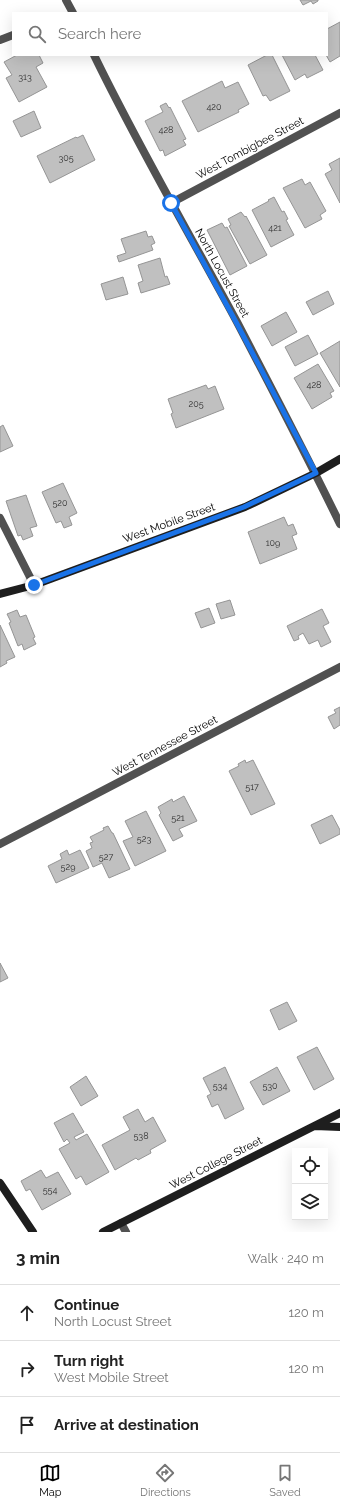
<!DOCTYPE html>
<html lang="en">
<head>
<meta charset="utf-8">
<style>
	:root { --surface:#fff; --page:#f2f2f2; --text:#222; --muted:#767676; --line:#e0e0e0; --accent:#000 }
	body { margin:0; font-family:Raleway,sans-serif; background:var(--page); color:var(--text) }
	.controls { position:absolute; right:12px; bottom:12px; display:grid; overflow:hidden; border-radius:0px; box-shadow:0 4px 16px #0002 }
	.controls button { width:36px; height:36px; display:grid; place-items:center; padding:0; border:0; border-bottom:1px solid var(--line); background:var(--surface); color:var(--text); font:20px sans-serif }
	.stop { position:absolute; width:12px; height:12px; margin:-9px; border:3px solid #1a73e8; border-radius:50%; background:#fff }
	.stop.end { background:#1a73e8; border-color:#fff; box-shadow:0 1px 4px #0008 }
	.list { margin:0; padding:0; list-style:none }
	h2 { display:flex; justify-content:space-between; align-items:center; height:52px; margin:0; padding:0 16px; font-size:17px }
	h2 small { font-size:13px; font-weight:400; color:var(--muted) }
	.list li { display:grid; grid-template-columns:26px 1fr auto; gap:12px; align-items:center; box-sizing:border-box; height:56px; padding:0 16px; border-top:1px solid var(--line) }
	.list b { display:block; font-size:15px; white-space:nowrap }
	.list p { margin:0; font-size:13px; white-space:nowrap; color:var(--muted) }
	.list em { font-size:13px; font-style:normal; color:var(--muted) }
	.icon { flex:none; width:22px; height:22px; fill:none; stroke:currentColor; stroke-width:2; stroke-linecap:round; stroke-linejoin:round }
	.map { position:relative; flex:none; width:340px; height:1232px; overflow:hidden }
	.search { position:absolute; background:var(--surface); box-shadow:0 4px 16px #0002; left:12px; right:12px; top:12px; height:44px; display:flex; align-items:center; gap:10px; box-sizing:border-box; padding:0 14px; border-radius:0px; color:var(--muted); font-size:15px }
	.sheet { height:220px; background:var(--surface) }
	nav { display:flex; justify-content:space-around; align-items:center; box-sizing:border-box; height:56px; border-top:1px solid var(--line); background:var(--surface); font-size:11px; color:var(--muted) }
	nav a { display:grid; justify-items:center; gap:2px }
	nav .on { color:var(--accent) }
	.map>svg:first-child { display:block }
	.building { fill:#c0c0c0; stroke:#959595 }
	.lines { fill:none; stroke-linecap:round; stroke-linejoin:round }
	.lane { stroke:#515151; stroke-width:8 }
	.street { stroke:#515151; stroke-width:8 }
	.secondary { stroke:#1e1e1e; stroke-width:8 }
	.route { stroke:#1a73e8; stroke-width:5 }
	.labels { text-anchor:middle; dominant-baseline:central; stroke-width:3; stroke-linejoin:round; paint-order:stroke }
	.number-label { font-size:9px; fill:#303030 }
	.street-label { font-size:11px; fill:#000; stroke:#fff }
</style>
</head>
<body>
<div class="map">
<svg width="340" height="1232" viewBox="0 0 340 1232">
	<rect width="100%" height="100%" fill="#fff"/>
	<!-- building -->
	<path class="building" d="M300 0H318V1L313 4 311 1 303 5Z
		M340 22V56L330 62 326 55 327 29Z
		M17 55H39L43 63 36 67 47 87 19 102 6 78 12 75 4 62Z
		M267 55H272L290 91 270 101 266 95 263 96 248 65Z
		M282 55H315L323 70 307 78 305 74 295 80Z
		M222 81 225 88 238 82 249 104 238 110 239 112 198 132 182 101Z
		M166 103 169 108 170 107 186 139 183 140 186 145 165 156 163 150 160 151 145 121 163 112 160 106Z
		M34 111 41 128 21 137 13 121Z
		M83 135 95 160 50 183 37 156 76 137 77 138Z
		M340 158V203L325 174 332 170 329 164Z
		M302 179 305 185 310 182 326 211 320 215 322 219 305 228 283 188Z
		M274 197 282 212 284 211 288 219 286 220 294 235 271 247 252 210 269 201 268 200Z
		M241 212 245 217 246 216 267 255 250 264 229 226 231 225 228 219Z
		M222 223 225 228 227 227 247 266 230 275 207 230Z
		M146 231 148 237 152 236 155 243 151 245 153 250 119 262 117 256 126 253 121 239Z
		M160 258 165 277 167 276 170 284 141 293 138 283 143 281 138 265Z
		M123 277 128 294 106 300 101 284Z
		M328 291 334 304 313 315 306 302Z
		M286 312 297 332 272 346 261 326Z
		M308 335 318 354 295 366 285 347Z
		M340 341V387L320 353Z
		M318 364 334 391 330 393 332 397 312 409 294 378Z
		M206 385 208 389 215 386 224 409 176 428 171 414 173 413 168 399Z
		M3 425 13 446 0 452V427Z
		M63 483 77 513 69 517 72 525 64 528 61 521 56 523 42 492Z
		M26 495 37 526 30 528 33 536 23 540 21 535 18 536 6 501Z
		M284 517 288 526 293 524 297 534 292 536 297 549 260 564 248 532Z
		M230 600 235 615 221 619 216 604Z
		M209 608 215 623 201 628 195 613Z
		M322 609 329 623 323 626 331 642 321 647 318 640 309 644 303 633 298 636 299 639 294 641 287 626Z
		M17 610 20 617 26 615 35 637 33 638 36 644 24 650 22 644 18 646 9 623 11 622 7 614Z
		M0 625 15 657 6 661 7 663 0 667Z
		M340 707V725L334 729 328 717 336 713 334 710Z
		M245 760 246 763 253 760 275 804 251 815 229 771 239 766 238 764Z
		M184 796 197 821 179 829 183 836 173 841 159 815 161 813 158 807 172 799 173 802Z
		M146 811 166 851 135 866 123 841 133 837 125 821Z
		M332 815 340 830V834L320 844 311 825Z
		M108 826 112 833H113L130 869 109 878 102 863 93 867 86 851 92 848 90 843 93 842 90 837 104 830 103 828Z
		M67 850 69 855 80 850 89 868 56 883 48 866 62 859 60 854Z
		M0 963 8 978 0 982Z
		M287 1002 297 1021 279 1030 270 1010Z
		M317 1047 334 1079 314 1090 297 1057Z
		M225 1067 244 1109 225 1119 218 1104 212 1107 207 1096 211 1094 203 1078Z
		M277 1067 290 1091 263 1105 250 1082Z
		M86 1076 98 1096 81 1106 70 1087Z
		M138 1109 145 1122 153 1117 166 1141 150 1150 151 1153 138 1160 136 1158 115 1170 102 1145 130 1130 123 1117Z
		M73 1113 84 1132 74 1137 76 1140 87 1134 109 1172 86 1185 81 1176 76 1179 59 1149 70 1143 67 1139 64 1142 54 1123Z
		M41 1170 46 1178 58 1172 71 1194 42 1210 30 1189 26 1191 21 1181Z"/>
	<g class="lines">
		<!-- lane -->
		<path class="lane" d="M121 1223 126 1232"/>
		<!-- street -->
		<path class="street" d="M66 0 73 13
			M0 40 13 35
			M94 55C138 146 189 233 237 322 272 389 307 456 340 524
			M171 203 340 113
			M0 518 34 585
			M0 844 340 667"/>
		<!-- secondary -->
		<path class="secondary" d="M0 594 34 585 245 507 316 473 340 459
			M315 1126 340 1127
			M0 1183 33 1232
			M103 1232 340 1113"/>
	</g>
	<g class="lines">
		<!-- route -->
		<path class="route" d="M34 585 244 507 316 473 236 322 171 203"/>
	</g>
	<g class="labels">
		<!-- number labels -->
		<g class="number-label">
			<text x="25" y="77">313</text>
			<text x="214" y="107">420</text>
			<text x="166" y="130">428</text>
			<text x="66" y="158">305</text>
			<text x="275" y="228">421</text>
			<text x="314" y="385">428</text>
			<text x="196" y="404">205</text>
			<text x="60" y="503">520</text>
			<text x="273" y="543">109</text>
			<text x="252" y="787">517</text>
			<text x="178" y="818">521</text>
			<text x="144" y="839">523</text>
			<text x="106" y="857">527</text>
			<text x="68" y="867">529</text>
			<text x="220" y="1086">534</text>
			<text x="270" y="1086">530</text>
			<text x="141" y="1136">538</text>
			<text x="50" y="1190">554</text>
		</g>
		<!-- street labels -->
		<g class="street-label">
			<text transform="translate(250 148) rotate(-28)">West Tombigbee Street</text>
			<text transform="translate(222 273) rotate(61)">North Locust Street</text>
			<text transform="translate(169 523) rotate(-20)">West Mobile Street</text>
			<text transform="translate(165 746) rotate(-28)">West Tennessee Street</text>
			<text transform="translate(216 1163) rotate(-27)">West College Street</text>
		</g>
	</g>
</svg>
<div class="controls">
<button><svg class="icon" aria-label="locate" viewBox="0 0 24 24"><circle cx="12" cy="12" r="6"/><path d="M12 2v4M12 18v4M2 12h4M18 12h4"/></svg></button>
<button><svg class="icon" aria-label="layers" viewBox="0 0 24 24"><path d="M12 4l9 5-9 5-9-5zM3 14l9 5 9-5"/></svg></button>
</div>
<div class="stop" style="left:171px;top:203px"></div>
<div class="stop end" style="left:34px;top:585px"></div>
<div class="search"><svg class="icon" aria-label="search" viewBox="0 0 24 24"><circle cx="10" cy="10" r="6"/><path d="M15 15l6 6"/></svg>Search here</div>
</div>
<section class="sheet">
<h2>3 min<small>Walk · 240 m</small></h2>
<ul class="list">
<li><svg class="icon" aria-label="ahead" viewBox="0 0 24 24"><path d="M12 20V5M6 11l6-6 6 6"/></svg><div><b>Continue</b><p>North Locust Street</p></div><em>120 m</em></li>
<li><svg class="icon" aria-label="right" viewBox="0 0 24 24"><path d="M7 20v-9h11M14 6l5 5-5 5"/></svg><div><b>Turn right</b><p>West Mobile Street</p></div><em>120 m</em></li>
<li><svg class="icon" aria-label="arrive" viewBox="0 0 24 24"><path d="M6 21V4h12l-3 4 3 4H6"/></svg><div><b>Arrive at destination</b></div></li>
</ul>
</section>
<nav>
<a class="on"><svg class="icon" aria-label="map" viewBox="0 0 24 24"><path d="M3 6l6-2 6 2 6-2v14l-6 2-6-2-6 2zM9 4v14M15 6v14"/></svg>Map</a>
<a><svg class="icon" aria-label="directions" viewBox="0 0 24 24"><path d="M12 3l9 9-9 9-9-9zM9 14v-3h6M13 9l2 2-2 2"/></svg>Directions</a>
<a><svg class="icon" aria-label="saved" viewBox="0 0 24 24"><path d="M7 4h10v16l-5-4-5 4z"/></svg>Saved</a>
</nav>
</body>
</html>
